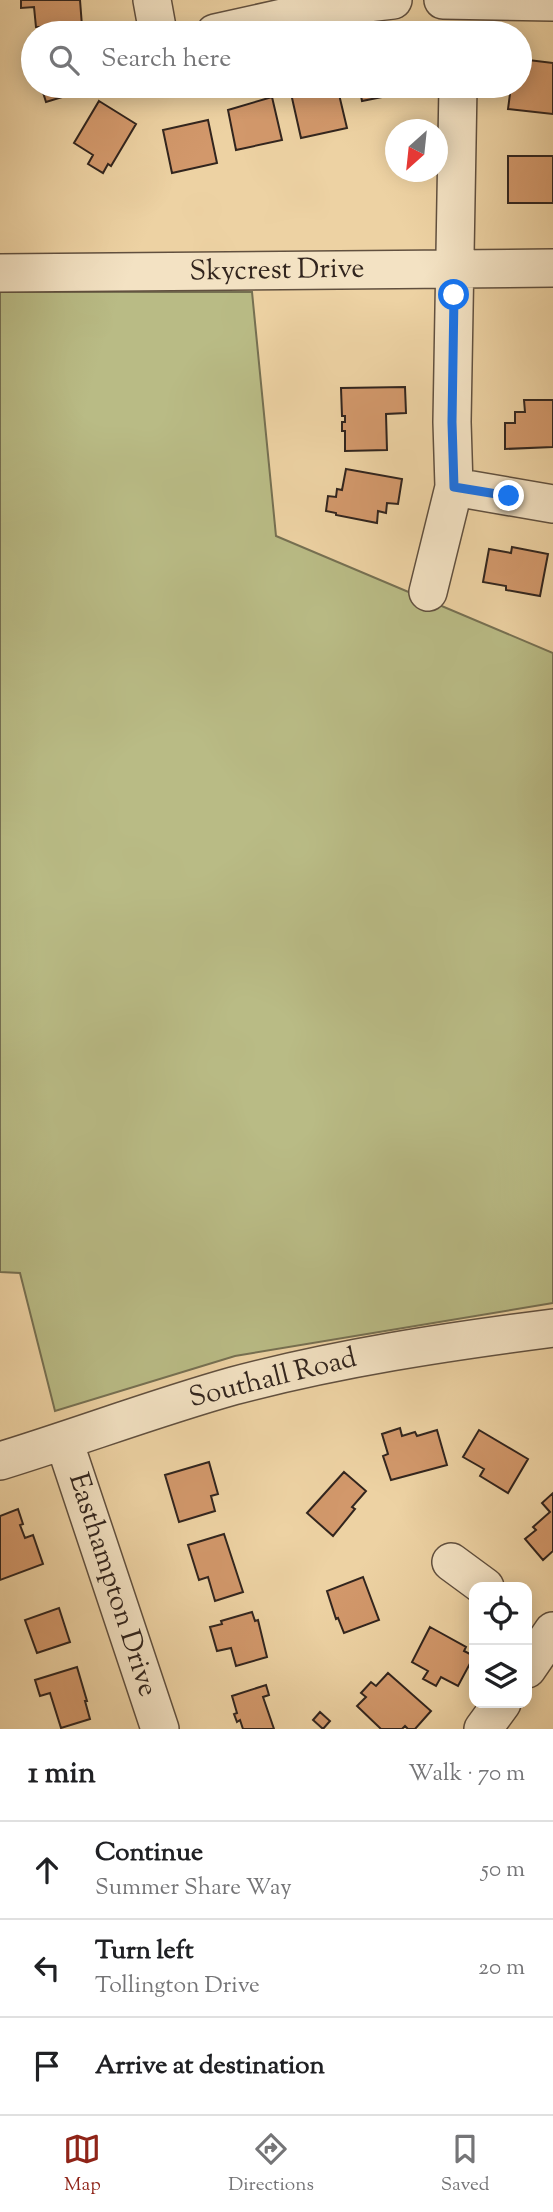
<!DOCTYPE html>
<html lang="en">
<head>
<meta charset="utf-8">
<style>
	:root { --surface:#fff; --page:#f6f6f6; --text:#202124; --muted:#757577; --line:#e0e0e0; --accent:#8f2418 }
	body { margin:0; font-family:"Sorts Mill Goudy",serif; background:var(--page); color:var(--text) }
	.controls { position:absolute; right:21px; bottom:21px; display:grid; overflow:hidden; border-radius:14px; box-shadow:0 4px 18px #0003 }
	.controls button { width:63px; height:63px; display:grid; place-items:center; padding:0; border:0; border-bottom:2px solid var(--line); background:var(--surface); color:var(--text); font:35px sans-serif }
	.compass { position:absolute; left:385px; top:119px; width:63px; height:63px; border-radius:50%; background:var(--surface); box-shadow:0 4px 18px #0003; rotate:207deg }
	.stop { position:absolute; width:21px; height:21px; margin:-16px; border:5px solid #1a73e8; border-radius:50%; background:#fff }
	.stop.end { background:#1a73e8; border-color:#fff; box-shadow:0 2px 7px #0008 }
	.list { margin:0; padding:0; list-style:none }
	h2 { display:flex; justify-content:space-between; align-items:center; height:91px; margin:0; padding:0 28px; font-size:30px }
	h2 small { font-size:23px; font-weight:400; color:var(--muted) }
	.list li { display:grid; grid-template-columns:46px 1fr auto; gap:21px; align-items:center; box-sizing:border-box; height:98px; padding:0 28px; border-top:2px solid var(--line) }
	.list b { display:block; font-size:26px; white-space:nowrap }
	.list p { margin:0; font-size:23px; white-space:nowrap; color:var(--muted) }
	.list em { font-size:23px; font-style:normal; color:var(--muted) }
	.icon { flex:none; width:38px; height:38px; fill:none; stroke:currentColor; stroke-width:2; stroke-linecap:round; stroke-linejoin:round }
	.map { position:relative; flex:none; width:553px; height:1729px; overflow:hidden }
	.search { position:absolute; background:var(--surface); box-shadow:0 4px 18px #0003; left:21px; right:21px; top:21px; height:77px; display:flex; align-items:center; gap:18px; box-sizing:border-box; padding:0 24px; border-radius:38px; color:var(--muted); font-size:26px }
	.sheet { height:385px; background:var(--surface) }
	nav { display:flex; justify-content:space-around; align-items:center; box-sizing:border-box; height:98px; border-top:2px solid var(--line); background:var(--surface); font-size:19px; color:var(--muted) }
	nav a { display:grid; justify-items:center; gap:4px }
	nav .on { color:var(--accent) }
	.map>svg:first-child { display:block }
	.green { fill:#b9bb85; stroke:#767052; stroke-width:2 }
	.building { fill:#d2986b; stroke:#32251e; stroke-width:2 }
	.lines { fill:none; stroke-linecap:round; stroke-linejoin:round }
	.minor-casing { stroke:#61503f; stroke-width:40 }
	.minor { stroke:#f3e2c3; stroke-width:37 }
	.route { stroke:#1a73e8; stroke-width:9 }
	.labels { text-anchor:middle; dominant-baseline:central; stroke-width:5; stroke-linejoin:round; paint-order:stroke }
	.street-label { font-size:28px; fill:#32251e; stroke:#f3e2c3 }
</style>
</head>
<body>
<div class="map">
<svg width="553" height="1729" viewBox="0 0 553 1729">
	<rect width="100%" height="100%" fill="#edd2a3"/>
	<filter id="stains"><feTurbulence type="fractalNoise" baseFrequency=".00286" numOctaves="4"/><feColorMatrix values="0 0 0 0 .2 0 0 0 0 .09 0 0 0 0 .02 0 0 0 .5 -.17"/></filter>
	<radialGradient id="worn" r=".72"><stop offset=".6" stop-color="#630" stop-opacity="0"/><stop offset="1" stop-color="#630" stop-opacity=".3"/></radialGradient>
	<!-- green -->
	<path class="green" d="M0 292H252L276 536 553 653V1303L235 1356 55 1411 20 1273 0 1272Z"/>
	<!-- building -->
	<path class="building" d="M21 0H80L82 26 36 27 34 7 21 8Z
		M520 59 553 63V114L508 109 511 86H520Z
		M41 86H87L88 89 46 102Z
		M303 86H337L347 128 301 138 290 89Z
		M359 86H406L407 92 362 101Z
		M272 97 282 140 236 150 228 110Z
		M99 101 136 124 111 166 108 164 103 173 88 164 93 155 74 143Z
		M208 120 217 163 172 173 163 130Z
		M508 156H553V203H508Z
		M405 387 406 413 386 414 387 450 345 451V431H342V422H345V416H342L341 388Z
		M524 400H553V447L505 449V423H515V412H525Z
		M346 469 402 479 398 504 387 503 386 513 378 511 377 523 336 515V513L326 511 328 496 336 497 337 489 342 490Z
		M512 547 548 554 540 596 506 590V586L483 582 489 549 511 553Z
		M400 1428 402 1436 415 1432 417 1436 437 1430 447 1465 391 1480 383 1456 388 1454 382 1434Z
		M479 1430 528 1459 508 1493 480 1476 484 1469 463 1457Z
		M209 1462 218 1494 211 1496 215 1511 179 1522 165 1475Z
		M344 1472 366 1491 352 1507 355 1509 333 1536 307 1513Z
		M553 1493V1551L543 1560 525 1539 536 1530 533 1527 550 1512 542 1503Z
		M18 1509 23 1524 20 1525 25 1538 33 1535 43 1564 0 1580V1516Z
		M224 1534 243 1592 215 1601 208 1577 199 1580 188 1545Z
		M363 1577 379 1620 344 1633 338 1618 336 1619 327 1591Z
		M59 1608 70 1642 37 1653 25 1620Z
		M252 1612 255 1621 258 1620 267 1657 236 1666 231 1648 217 1651 210 1627 222 1624 221 1621Z
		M430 1627 466 1647 464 1651 474 1656 458 1686 441 1677 436 1686 423 1679 428 1671 412 1662Z
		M77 1667 87 1701H85L90 1719 61 1728 50 1693 40 1696 35 1680Z
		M388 1673 431 1711 415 1729H408L405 1726 402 1729H381L357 1706 366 1697 361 1693 371 1682 376 1686Z
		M266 1685 269 1695 263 1697 274 1729H243L240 1720 237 1722 234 1714 237 1713 232 1696Z
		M320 1712 330 1721 323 1729 313 1720Z"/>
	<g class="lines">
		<defs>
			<path id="minor" d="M152 0 158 33
				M443 0 553 2
				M215 33 332 7 393 0
				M0 273 553 268
				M454 487 553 504
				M428 592 454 487 452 422 458 86
				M64 1441 160 1729
				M0 1461C78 1437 155 1408 233 1386 338 1358 445 1342 553 1328
				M451 1562 485 1587
				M527 1669 553 1631
				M483 1729 502 1703"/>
		</defs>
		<!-- minor casing -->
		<use href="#minor" class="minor-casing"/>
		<!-- minor -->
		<use href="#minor" class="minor"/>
	</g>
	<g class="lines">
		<!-- route -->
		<path class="route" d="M454 295 452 422 454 487 509 496"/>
	</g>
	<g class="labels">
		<!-- street labels -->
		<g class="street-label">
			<text transform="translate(277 271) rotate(-1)">Skycrest Drive</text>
			<text transform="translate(273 1379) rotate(-14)">Southall Road</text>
			<text transform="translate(112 1585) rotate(72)">Easthampton Drive</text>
		</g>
	</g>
	<rect width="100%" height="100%" filter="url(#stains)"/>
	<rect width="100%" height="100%" fill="url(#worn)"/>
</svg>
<div class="controls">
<button><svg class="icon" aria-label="locate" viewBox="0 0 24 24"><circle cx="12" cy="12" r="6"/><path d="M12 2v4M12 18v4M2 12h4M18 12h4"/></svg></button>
<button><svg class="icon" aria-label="layers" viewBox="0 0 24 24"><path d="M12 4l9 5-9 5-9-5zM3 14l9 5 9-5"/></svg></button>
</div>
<svg class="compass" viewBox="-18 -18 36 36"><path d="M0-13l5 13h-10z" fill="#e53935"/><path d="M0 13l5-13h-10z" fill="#757577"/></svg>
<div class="stop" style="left:454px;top:295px"></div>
<div class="stop end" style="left:509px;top:496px"></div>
<div class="search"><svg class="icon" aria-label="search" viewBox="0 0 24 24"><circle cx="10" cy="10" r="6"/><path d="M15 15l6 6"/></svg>Search here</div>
</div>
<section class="sheet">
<h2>1 min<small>Walk · 70 m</small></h2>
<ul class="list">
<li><svg class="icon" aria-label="ahead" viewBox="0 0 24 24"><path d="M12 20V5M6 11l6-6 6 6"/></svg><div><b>Continue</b><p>Summer Share Way</p></div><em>50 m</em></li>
<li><svg class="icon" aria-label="left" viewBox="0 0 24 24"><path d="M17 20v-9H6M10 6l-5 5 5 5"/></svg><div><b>Turn left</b><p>Tollington Drive</p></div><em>20 m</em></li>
<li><svg class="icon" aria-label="arrive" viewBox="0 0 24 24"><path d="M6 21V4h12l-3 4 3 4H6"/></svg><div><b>Arrive at destination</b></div></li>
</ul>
</section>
<nav>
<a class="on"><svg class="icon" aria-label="map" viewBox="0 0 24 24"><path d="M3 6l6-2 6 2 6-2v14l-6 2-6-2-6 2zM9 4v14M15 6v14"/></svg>Map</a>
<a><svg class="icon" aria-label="directions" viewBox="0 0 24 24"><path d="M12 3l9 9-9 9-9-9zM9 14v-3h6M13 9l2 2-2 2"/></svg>Directions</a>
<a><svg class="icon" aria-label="saved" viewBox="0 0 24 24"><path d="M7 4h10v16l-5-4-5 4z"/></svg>Saved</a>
</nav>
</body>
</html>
